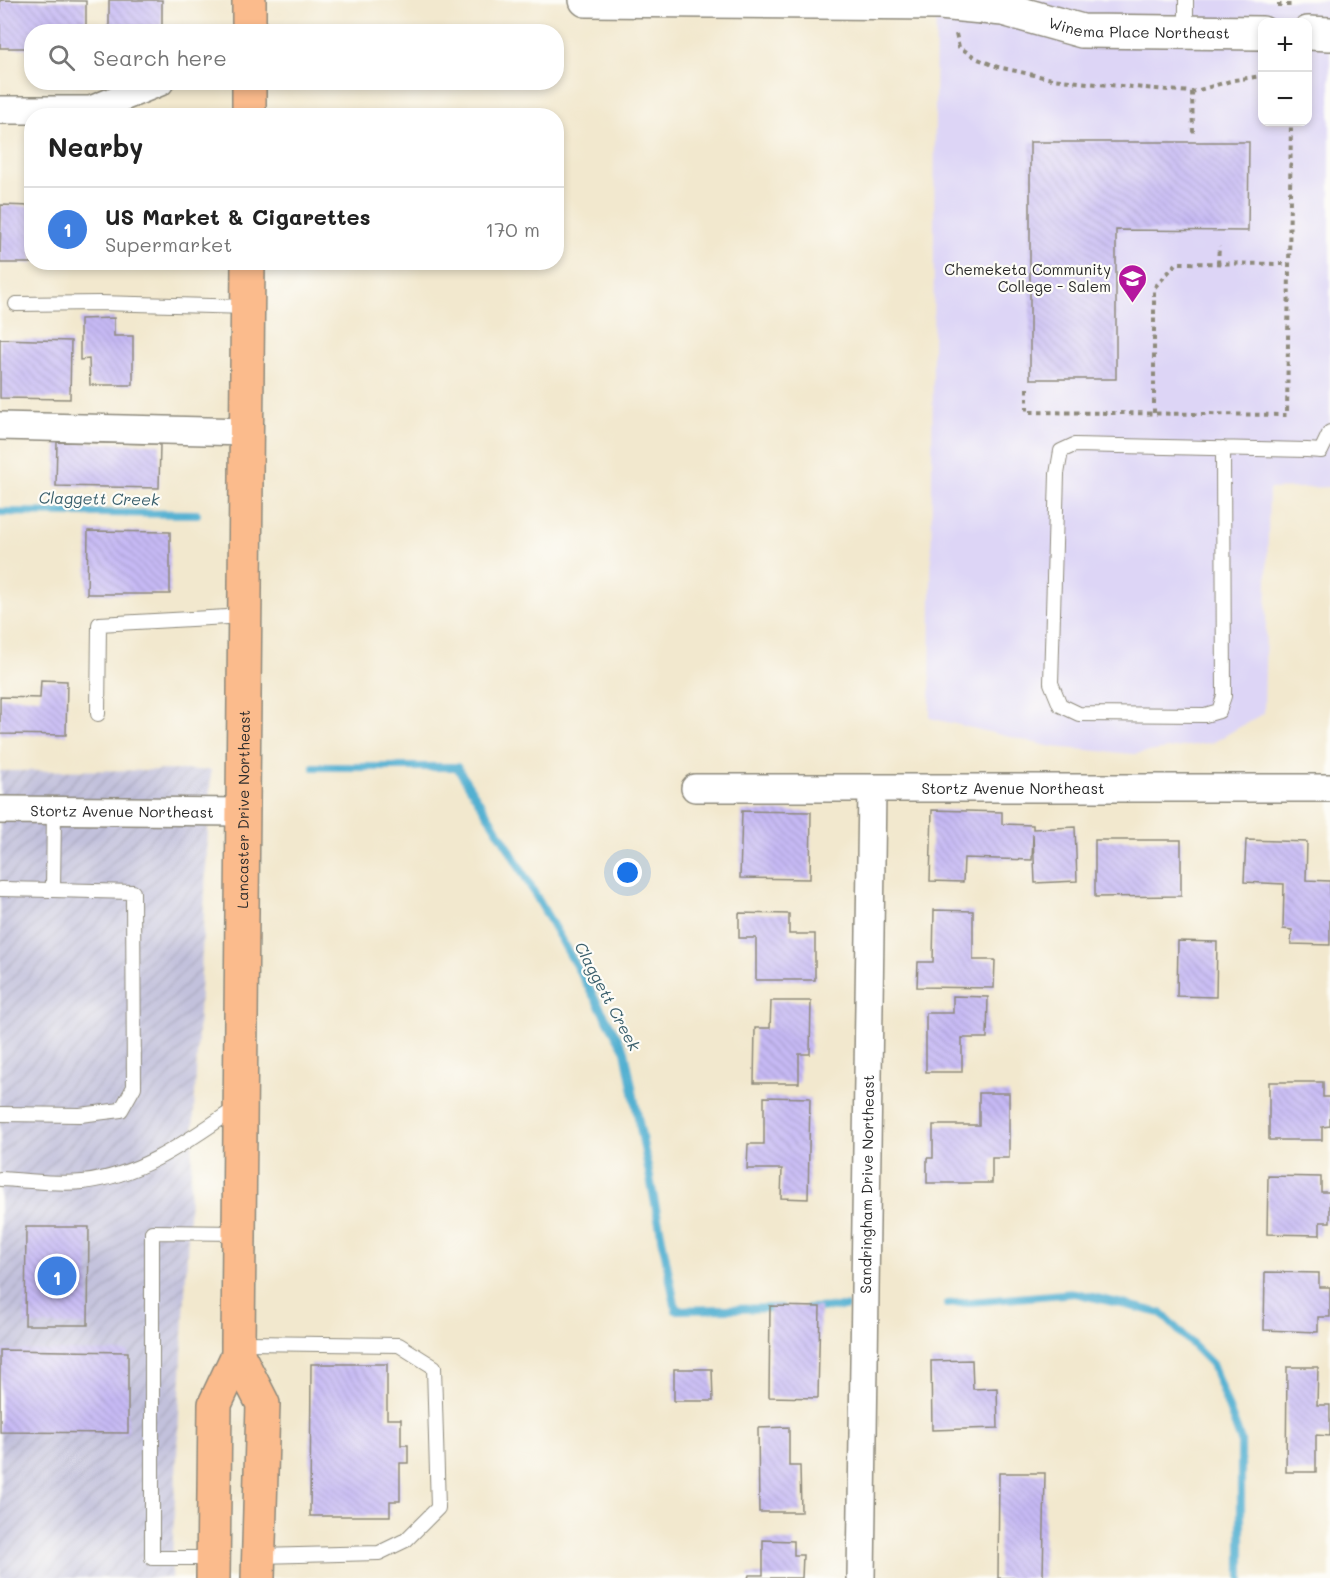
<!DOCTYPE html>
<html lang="en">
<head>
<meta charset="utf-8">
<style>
	:root { --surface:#fff; --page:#f2f2f2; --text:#222; --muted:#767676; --line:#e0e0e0; --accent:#b5179e }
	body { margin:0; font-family:Mali,sans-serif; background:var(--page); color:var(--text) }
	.controls { position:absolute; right:18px; top:18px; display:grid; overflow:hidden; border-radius:12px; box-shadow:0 3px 9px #0003 }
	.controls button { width:54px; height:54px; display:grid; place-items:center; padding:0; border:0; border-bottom:2px solid var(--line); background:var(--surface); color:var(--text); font:30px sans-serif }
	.you { position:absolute; left:628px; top:873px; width:21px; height:21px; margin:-15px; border:4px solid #fff; border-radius:50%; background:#1a73e8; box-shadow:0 0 0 9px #1a73e833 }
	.badge { display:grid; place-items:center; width:39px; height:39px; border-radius:50%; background:var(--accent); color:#fff; font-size:20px; font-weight:700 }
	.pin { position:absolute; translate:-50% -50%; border:3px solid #fff; box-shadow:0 2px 6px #0006 }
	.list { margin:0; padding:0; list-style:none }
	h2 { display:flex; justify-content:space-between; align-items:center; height:78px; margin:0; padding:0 24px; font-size:26px }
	h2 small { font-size:20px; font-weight:400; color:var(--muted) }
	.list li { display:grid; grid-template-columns:39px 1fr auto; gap:18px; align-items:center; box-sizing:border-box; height:84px; padding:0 24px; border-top:2px solid var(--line) }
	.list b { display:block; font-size:22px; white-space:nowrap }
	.list p { margin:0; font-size:20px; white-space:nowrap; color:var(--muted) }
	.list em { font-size:20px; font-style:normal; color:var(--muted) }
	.icon { flex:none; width:33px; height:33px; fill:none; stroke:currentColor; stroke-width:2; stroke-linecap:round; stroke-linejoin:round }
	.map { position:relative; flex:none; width:1330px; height:1578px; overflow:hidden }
	.search { position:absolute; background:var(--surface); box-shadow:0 3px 9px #0003; left:24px; top:24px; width:540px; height:66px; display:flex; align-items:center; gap:15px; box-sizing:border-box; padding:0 21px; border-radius:24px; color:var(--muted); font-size:22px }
	.panel { position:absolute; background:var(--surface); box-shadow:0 3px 9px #0003; left:24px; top:108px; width:540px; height:162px; border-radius:24px }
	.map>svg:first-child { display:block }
	.built { fill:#ddd5f6; fill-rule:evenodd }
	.industrial { fill:url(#industrial-furrows) }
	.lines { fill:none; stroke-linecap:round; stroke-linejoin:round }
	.stream { stroke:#53b0d1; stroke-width:8 }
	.building { fill:url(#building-back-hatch) }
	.service-casing { stroke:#8e8a7c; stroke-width:16 }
	.minor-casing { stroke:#8e8a7c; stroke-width:30 }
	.tertiary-casing { stroke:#8e8a7c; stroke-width:36 }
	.primary-casing { stroke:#8e8a7c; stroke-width:36 }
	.path { stroke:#8e8a7c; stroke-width:4; stroke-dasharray:4.5 4.5; stroke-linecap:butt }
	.service { stroke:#fff; stroke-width:14 }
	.minor { stroke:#fff; stroke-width:27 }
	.tertiary { stroke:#fff; stroke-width:33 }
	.primary { stroke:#fbbb8c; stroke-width:33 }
	.labels { text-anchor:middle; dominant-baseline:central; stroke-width:4.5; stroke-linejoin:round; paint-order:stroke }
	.street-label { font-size:15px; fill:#2b2b2b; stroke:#fdfcf7 }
	.poi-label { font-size:15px; fill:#2b2b2b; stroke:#fdfcf7; text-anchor:end }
	.water-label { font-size:16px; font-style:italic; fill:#3b606d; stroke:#fdfcf7 }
</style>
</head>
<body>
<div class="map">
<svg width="1330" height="1578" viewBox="0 0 1330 1578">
	<defs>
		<pattern id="industrial-furrows" width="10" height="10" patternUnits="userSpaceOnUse" patternTransform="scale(1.5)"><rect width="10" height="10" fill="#c2c1dc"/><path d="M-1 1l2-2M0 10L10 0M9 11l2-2" fill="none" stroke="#a7a6bd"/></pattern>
		<pattern id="building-back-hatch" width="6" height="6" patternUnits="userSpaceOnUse" patternTransform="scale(1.5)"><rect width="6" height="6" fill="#c6b9f4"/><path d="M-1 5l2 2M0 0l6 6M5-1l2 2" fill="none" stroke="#aa9fd1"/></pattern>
	</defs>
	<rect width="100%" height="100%" fill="#fdfcf7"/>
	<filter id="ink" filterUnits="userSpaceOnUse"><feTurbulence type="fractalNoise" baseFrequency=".0167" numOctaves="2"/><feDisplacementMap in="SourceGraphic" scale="12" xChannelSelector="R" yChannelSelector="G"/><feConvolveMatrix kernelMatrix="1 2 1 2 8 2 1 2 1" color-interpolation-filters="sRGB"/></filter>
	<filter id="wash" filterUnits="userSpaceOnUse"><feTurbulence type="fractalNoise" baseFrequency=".008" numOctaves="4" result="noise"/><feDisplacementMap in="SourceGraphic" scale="24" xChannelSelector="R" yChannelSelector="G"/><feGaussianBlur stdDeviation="1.35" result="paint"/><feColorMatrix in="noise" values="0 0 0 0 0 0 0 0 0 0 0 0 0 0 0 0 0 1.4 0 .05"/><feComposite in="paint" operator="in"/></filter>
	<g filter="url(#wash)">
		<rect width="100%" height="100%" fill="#f2e8ce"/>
		<!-- built -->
		<path class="built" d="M936 0H1330V487L1269 489 1264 713 1214 742 1134 754 1052 747 930 718ZM1262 22H1308V122H1262Z"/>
		<!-- industrial -->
		<path class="industrial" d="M211 770 171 1578H0V771Z"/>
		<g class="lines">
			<!-- stream -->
			<path class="stream" d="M0 512 197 514
				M314 767H457L508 847 625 1051 676 1310 781 1308
				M947 1304 1075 1293 1161 1313 1212 1364 1241 1441V1578
				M809 1308 845 1307"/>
		</g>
		<g id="blocks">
			<!-- building -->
			<path class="building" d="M0 0 86 1V32H32V54H27V48H0Z
				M109 0H162V32H109Z
				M1030 142H1249L1248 231 1116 230V379H1030Z
				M1 205 32 206V263H0Z
				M114 318V336H133V385H90L89 359 80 360V319Z
				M0 339 71 341 70 399 0 398Z
				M57 442 160 444 159 488 56 486Z
				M88 531 170 532V594H87Z
				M41 680 67 681 66 735 0 734V697L40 698Z
				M932 810 1002 812V824L1033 825V829L1075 827 1077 881 1035 883 1033 834 1032 860 964 858 963 882 930 881Z
				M742 811 811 812 810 879 740 878Z
				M1095 840H1181V896L1095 897Z
				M1246 840 1307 842 1306 880 1330 881V945L1291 944 1292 930 1283 929 1284 884 1244 882Z
				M934 910 973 911V960H995L994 988 917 987 918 962H933Z
				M739 913 789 914V934H815V980H756V938H739Z
				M1178 941 1217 942 1216 997 1177 996Z
				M953 996 988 997 987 1038H962V1072H926V1013H953Z
				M771 1001H811L810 1054H799V1083H754L755 1028H770Z
				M1269 1082H1323V1097H1330V1126L1322 1127V1140H1269Z
				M979 1093H1009V1158H992V1183H927V1158H933V1125H979Z
				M764 1097 810 1098 808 1199 781 1198 782 1169H747L748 1144H764Z
				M1268 1176 1321 1177V1192H1330V1222H1320V1235L1267 1234Z
				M26 1227H89L88 1325H25Z
				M1265 1272 1319 1273V1287H1330V1317H1318V1332L1264 1330Z
				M770 1306 820 1307 818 1398 769 1397Z
				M0 1350 128 1352V1433L0 1432Z
				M972 1360 973 1389 997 1388 998 1428 932 1430 931 1361Z
				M311 1364H387V1419H401V1445H408V1463H400V1501H390V1516H310Z
				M1287 1367H1318L1317 1405H1330V1436L1316 1435V1472H1286Z
				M674 1369H712L713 1401H674Z
				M789 1427V1466H800L801 1512H759L758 1428Z
				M999 1473H1045L1043 1578H998Z
				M763 1540 794 1541V1555H803L802 1578H748L749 1575H763Z"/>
		</g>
	</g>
	<g filter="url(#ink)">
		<use href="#blocks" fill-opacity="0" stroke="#8e8a7c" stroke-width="1.5"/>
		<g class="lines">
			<defs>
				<path id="service" d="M1186 0V32
					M16 304 99 303 248 307
					M1223 448 1224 696 1219 711 1205 715 1079 714 1060 705 1051 683 1057 474 1061 451 1074 445 1307 450 1321 451 1330 432
					M98 714 99 624 246 616
					M0 889 53 890
					M0 1114 80 1115 121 1110 134 1087 133 892 53 890 54 811
					M0 1179C27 1180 56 1185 83 1182 144 1175 190 1139 239 1106
					M238 1343 399 1345 434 1367 438 1508 406 1540 379 1553 259 1556
					M213 1558H152V1232L239 1233"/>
				<g id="minor">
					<path d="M0 110H91L160 82"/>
					<path d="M0 426 247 432"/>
					<path id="s1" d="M695 788H1330"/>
					<path id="s2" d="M0 810 244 812"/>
					<path id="s3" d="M861 1578 872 789"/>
				</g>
				<g id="tertiary">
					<path id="s4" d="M586 0 940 3 1003 9 1082 31 1262 33"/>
					<path d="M1308 33 1330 34"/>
				</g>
				<g id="primary">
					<path d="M249 32V0"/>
					<path d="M249 116V82"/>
					<path d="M238 1355 263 1404 258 1578"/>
					<path id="s5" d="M213 1578 215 1404 238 1355V1343L248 262"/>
				</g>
			</defs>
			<!-- service casing -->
			<use href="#service" class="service-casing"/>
			<!-- minor casing -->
			<use href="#minor" class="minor-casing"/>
			<!-- tertiary casing -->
			<use href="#tertiary" class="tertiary-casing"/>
			<!-- primary casing -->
			<use href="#primary" class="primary-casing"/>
			<!-- path -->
			<path class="path" d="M1277 5H1293
				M956 34 959 47 978 59 998 67 1052 79 1097 84 1192 92 1234 80 1262 76
				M1192 92 1193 133
				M1218 264 1219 246
				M1027 388V412L1287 415 1291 122
				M1154 413V288L1177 263 1288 264"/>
			<!-- service -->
			<use href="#service" class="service"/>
			<!-- minor -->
			<use href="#minor" class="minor"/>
			<!-- tertiary -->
			<use href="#tertiary" class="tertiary"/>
			<!-- primary -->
			<use href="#primary" class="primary"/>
		</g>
	</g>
	<!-- icons -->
	<defs>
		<symbol id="university-pin" viewBox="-11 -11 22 30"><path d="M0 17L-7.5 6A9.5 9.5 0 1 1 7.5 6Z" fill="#b5179e" stroke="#fdfcf7"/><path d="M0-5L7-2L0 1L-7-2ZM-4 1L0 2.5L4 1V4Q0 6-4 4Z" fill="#fff"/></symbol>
	</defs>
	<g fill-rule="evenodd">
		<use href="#university-pin" x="1116" y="262" width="33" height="45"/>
	</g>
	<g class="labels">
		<!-- street labels -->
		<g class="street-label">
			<text stroke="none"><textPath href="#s4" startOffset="556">Winema Place Northeast</textPath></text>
			<text stroke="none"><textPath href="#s1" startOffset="318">Stortz Avenue Northeast</textPath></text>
			<text stroke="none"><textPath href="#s5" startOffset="774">Lancaster Drive Northeast</textPath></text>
			<text stroke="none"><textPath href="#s2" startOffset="122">Stortz Avenue Northeast</textPath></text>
			<text stroke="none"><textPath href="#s3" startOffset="394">Sandringham Drive Northeast</textPath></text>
		</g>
		<!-- poi labels -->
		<g class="poi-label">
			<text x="1111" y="269">Chemeketa Community<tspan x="1111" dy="17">College - Salem</tspan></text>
		</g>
		<!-- water labels -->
		<g class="water-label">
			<text transform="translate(99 498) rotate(1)">Claggett Creek</text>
			<text transform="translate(608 996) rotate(62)">Claggett Creek</text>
		</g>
	</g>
</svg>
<div class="controls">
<button>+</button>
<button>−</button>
</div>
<div class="you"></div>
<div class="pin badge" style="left:57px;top:1276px;background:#3f7fe0">1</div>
<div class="search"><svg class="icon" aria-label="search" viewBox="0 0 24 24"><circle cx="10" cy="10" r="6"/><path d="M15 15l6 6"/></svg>Search here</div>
<section class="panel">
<h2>Nearby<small></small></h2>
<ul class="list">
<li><span class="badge" style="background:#3f7fe0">1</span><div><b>US Market &amp; Cigarettes</b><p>Supermarket</p></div><em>170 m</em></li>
</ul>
</section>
</div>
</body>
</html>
